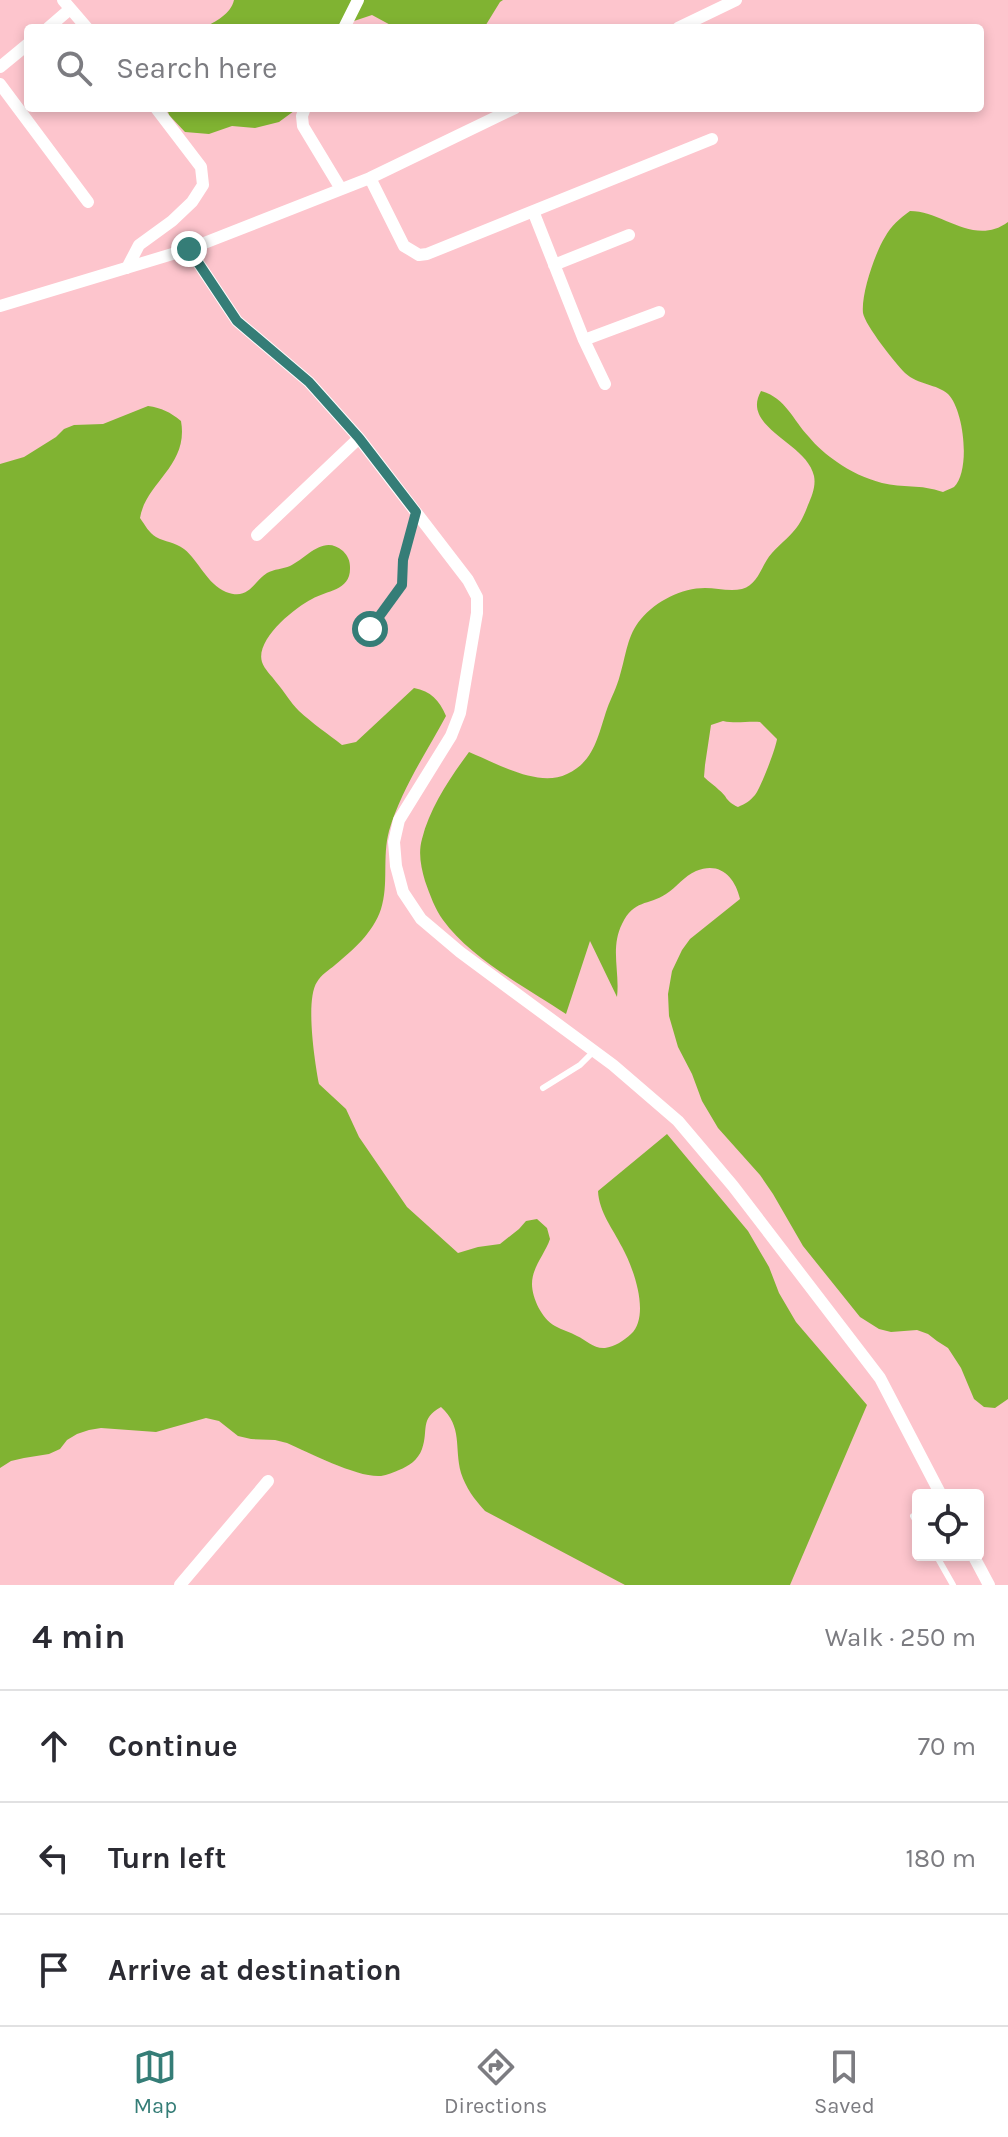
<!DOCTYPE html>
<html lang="en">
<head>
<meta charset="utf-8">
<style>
	:root { --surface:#fff; --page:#f7f7f7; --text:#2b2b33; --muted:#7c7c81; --line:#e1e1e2; --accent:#357d77 }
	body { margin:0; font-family:Karla,sans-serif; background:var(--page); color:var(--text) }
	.controls { position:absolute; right:24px; bottom:24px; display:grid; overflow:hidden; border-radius:8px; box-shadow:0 4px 12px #0003 }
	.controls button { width:72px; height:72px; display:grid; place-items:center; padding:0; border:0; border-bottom:2px solid var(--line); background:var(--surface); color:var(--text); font:40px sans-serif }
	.stop { position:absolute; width:24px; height:24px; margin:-18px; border:6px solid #357d77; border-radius:50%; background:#fff }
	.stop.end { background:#357d77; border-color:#fff; box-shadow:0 2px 8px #0008 }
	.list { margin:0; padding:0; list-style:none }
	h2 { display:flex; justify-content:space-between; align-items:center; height:104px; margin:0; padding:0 32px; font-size:34px }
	h2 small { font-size:26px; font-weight:400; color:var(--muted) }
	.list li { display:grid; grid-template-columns:52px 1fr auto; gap:24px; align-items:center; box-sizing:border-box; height:112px; padding:0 32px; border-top:2px solid var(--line) }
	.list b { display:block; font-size:30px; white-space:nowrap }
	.list em { font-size:26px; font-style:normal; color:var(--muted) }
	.icon { flex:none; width:44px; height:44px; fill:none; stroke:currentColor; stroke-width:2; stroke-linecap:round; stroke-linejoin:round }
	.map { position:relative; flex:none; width:1008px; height:1585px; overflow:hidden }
	.search { position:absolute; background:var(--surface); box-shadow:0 4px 12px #0003; left:24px; right:24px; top:24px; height:88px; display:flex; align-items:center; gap:20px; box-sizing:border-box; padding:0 28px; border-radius:8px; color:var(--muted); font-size:30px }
	.sheet { height:440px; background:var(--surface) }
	nav { display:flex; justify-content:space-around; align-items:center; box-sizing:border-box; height:112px; border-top:2px solid var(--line); background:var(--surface); font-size:22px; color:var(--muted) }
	nav a { display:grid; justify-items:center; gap:4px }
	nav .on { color:var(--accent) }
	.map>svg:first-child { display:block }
	.forest { fill:#80b332; fill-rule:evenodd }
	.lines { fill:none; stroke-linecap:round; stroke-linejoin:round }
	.lane { stroke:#fff; stroke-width:6 }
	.street { stroke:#fff; stroke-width:12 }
	.route { stroke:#357d77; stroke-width:10 }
</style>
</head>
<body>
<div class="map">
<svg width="1008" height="1585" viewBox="0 0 1008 1585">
	<rect width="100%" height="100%" fill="#fdc5cd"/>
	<!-- forest -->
	<path class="forest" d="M234 0H503L500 2 484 28H396L372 15 333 28H203C215 22 231 14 234 0Z
		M167 108H298L279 122 255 128 232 126 209 134 185 132 169 115Z
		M910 211C943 211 974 247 1008 222V1399L995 1408 984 1407 974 1399 961 1368 948 1348 937 1341 928 1334 917 1330 891 1332 879 1329 860 1317 803 1246 773 1194 760 1175 718 1128 702 1101 692 1074 678 1047 669 1016 668 994 672 971 682 950 690 939 740 899C735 877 720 861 696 871 684 876 677 887 666 894 648 906 634 899 622 924 610 948 620 972 617 997L590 941 566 1014C527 988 470 958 443 920 435 909 430 895 425 881 421 867 418 853 422 839 430 807 450 778 469 752 496 763 538 788 567 774 595 761 598 735 607 709 611 698 617 687 620 675 626 656 627 635 641 619 656 601 682 588 705 588 717 588 730 592 742 589 759 584 761 565 772 553 791 533 798 532 808 505 812 496 816 486 814 476 807 442 740 428 761 391 786 398 792 419 809 437 816 446 827 455 837 462 849 471 867 479 882 483 903 488 920 484 943 492 946 490 951 489 954 487 971 470 964 410 948 394 937 384 918 385 905 373 895 363 865 325 863 313 861 294 875 253 885 237 891 226 900 218 910 211ZM723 721C736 724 747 721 760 722L777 739C776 748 761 787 755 795 750 801 745 804 738 807 725 801 728 797 719 790 714 785 709 782 704 777L705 765 711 725Z
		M148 406C162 408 170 412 181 421 189 466 146 482 140 518 145 525 149 533 156 537 165 542 175 542 184 549 199 561 207 584 226 592 249 601 253 582 267 573 274 569 283 569 290 566 307 558 323 534 343 551 348 556 350 561 350 567 351 591 327 590 312 599 294 608 255 640 262 662 264 669 272 676 276 682 284 691 290 702 299 711 312 723 328 734 342 745L356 742 414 688C431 691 439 700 446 716 426 753 401 790 389 831 382 857 389 885 381 909 373 933 353 950 335 965 329 970 321 975 317 982 305 1000 315 1063 319 1084L346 1109 359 1137 407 1207 458 1253 478 1247 500 1244 519 1229 526 1221 537 1219 547 1228 550 1239C545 1254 532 1267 532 1284 532 1298 542 1319 555 1326 562 1330 570 1332 577 1336 586 1340 594 1349 605 1348 614 1347 625 1340 631 1334 651 1315 633 1267 622 1247 613 1229 599 1212 598 1191L667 1134 748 1231 769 1267 779 1293 796 1322 867 1405 790 1585H625L485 1511C474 1499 466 1488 461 1473 454 1447 463 1427 441 1407 419 1419 429 1430 422 1449 418 1460 409 1466 399 1470 394 1472 387 1475 381 1476 358 1478 310 1453 287 1443L275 1440 251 1439 238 1436 219 1421 206 1418 156 1432 101 1428 89 1430 77 1434 67 1440 60 1449 49 1454 24 1458 11 1461 0 1468V464L24 457 56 437 64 429 74 425 103 424Z"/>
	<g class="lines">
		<!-- lane -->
		<path class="lane" d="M370 629 402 585 403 560 416 512
			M543 1088 580 1065 594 1051
			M913 1516 918 1525
			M936 1555 953 1585"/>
		<!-- street -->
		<path class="street" d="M63 0 87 28
			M48 28 70 9
			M344 28 358 0
			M678 28 736 0
			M0 67 28 44
			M0 84 88 202
			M305 108 302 116 303 126 341 189
			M370 178 404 246 419 255 427 254 712 139
			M533 211 584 340 605 384
			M189 249 237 321 309 382 359 438 468 580 477 597V613L460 713 451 736 399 820 394 842 396 866 403 892 421 919 460 952 613 1065 678 1121 733 1186 880 1378 941 1495
			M554 265 629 235
			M127 268 139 245 172 221 192 202 203 185 201 167 156 108
			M0 306 189 249 370 178 515 108
			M584 340 659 312
			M257 535 359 438
			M973 1555 989 1585
			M180 1585 268 1481"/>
	</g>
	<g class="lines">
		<!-- route -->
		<path class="route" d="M189 249 237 321 309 382 359 438 416 512 403 560 402 585 370 629"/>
	</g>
</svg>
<div class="controls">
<button><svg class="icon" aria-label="locate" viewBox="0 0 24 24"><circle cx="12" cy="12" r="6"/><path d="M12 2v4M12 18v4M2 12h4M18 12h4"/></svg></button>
</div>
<div class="stop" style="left:370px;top:629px"></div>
<div class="stop end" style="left:189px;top:249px"></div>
<div class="search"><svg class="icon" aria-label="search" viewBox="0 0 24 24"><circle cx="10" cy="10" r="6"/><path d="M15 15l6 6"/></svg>Search here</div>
</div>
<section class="sheet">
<h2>4 min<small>Walk · 250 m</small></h2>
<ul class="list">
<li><svg class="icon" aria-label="ahead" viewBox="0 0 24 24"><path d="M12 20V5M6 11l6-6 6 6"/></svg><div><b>Continue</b></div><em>70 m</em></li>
<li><svg class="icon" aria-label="left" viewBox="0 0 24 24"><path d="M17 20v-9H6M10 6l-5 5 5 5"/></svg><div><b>Turn left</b></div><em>180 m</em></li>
<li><svg class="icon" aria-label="arrive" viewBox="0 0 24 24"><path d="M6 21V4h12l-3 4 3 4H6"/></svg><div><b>Arrive at destination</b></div></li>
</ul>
</section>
<nav>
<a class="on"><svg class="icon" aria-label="map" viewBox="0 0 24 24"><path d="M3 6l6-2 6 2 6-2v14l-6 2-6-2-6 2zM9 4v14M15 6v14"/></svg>Map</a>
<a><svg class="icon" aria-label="directions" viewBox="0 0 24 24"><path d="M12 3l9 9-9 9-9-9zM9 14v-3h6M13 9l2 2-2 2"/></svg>Directions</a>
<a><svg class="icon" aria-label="saved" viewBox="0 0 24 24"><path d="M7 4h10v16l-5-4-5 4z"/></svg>Saved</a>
</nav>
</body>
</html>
